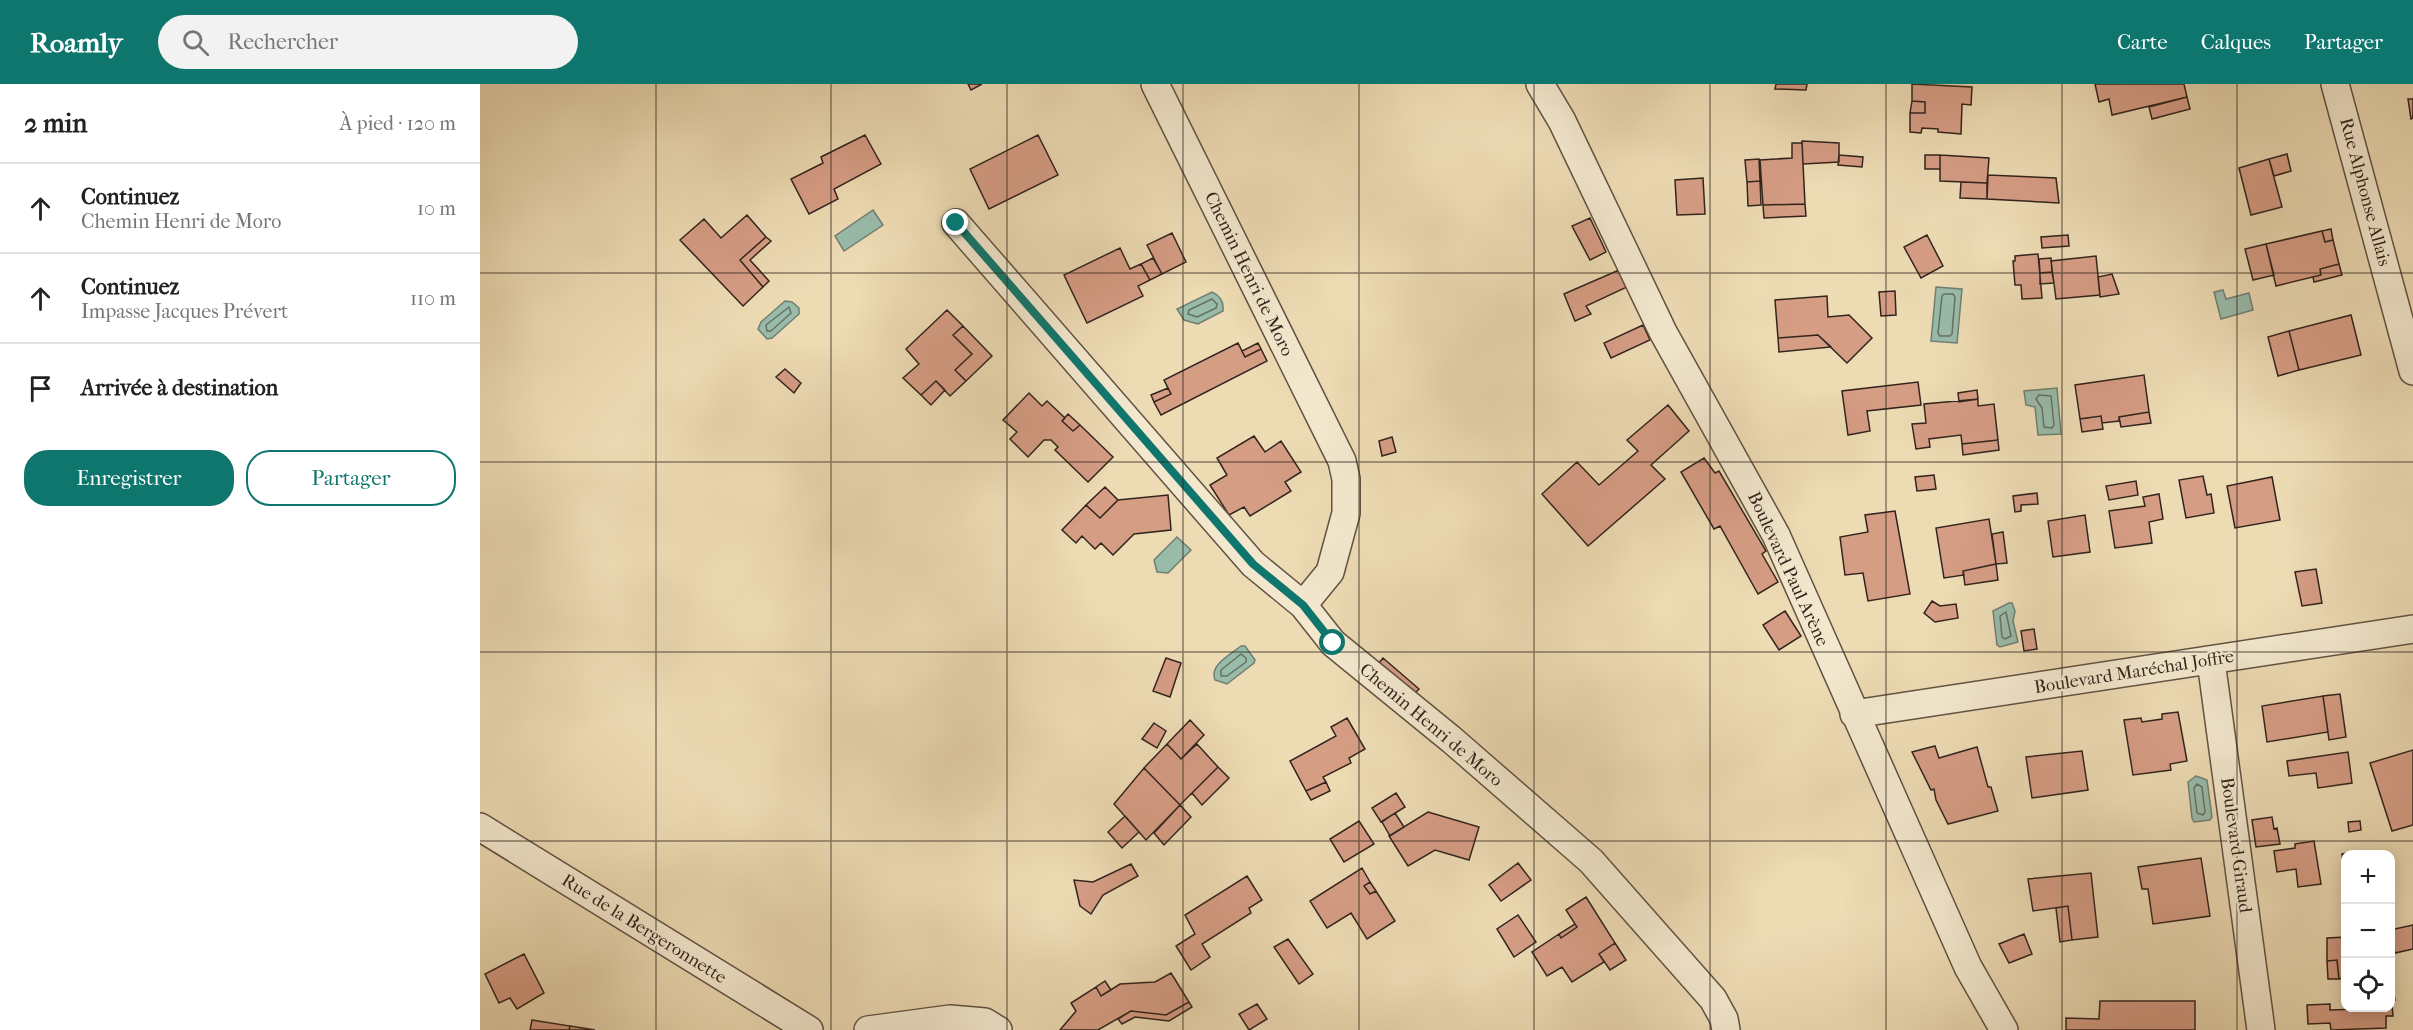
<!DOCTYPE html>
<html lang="fr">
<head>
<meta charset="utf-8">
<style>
	:root { --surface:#fff; --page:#f2f2f2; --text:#222; --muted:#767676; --line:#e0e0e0; --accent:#0f766e }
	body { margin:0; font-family:"IM FELL French Canon",serif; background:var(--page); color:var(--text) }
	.controls { position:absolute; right:18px; bottom:18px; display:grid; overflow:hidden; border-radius:12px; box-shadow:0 3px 15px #0003 }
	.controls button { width:54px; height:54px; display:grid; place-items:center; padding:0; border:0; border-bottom:2px solid var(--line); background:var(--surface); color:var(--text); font:30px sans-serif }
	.stop { position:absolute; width:18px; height:18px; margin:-14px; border:4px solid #0f766e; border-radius:50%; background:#fff }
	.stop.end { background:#0f766e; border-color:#fff; box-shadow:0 2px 6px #0008 }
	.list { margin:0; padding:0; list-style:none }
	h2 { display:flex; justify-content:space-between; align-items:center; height:78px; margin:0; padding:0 24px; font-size:26px }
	h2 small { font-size:20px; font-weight:400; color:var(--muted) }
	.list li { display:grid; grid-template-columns:39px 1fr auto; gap:18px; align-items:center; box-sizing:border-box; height:90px; padding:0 24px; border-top:2px solid var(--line) }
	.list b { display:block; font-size:22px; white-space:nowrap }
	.list p { margin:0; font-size:20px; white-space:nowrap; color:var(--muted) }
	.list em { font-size:20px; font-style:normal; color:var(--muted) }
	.actions { display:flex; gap:12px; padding:18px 24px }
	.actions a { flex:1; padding:14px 0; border:2px solid var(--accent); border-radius:24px; text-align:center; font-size:21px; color:var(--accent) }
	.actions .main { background:var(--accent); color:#fff }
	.icon { flex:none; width:33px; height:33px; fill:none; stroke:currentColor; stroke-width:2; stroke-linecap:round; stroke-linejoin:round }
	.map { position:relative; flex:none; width:1933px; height:946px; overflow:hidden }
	header { display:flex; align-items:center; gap:36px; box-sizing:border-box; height:84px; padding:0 30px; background:var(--accent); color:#fff }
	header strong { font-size:28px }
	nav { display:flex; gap:33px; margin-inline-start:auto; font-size:21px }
	.search { width:420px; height:54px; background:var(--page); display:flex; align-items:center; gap:15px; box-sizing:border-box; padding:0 21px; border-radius:33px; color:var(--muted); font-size:22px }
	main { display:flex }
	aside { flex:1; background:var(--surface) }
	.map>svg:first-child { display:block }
	.water { fill:#9ba; stroke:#707f72; stroke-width:1.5 }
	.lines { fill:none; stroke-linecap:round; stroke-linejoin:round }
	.shore { stroke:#667064; stroke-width:1.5 }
	.building { fill:#d69d85; stroke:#32241d; stroke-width:1.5 }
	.minor-casing { stroke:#615243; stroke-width:30 }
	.minor { stroke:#f3e8ce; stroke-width:27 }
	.route { stroke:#0f766e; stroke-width:8 }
	.grid { fill:none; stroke:#32241d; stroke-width:1.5; stroke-opacity:0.55 }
	.labels { text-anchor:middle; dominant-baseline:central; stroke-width:4.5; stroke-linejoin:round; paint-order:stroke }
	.street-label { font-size:18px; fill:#32241d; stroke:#f3e8ce }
</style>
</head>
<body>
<header>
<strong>Roamly</strong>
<div class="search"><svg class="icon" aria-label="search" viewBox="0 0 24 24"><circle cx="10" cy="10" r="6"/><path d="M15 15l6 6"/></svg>Rechercher</div>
<nav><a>Carte</a><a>Calques</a><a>Partager</a></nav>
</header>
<main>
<aside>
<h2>2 min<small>À pied · 120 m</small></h2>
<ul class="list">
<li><svg class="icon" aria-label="ahead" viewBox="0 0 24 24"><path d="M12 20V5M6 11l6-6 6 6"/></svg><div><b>Continuez</b><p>Chemin Henri de Moro</p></div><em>10 m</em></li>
<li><svg class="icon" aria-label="ahead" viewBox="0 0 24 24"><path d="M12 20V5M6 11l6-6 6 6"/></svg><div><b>Continuez</b><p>Impasse Jacques Prévert</p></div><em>110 m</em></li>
<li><svg class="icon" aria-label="arrive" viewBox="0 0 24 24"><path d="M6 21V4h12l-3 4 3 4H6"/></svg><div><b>Arrivée à destination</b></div></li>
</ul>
<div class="actions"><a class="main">Enregistrer</a><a>Partager</a></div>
</aside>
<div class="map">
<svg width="1933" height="946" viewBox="0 0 1933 946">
	<rect width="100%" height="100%" fill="#eddbb4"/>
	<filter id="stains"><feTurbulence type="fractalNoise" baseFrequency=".00333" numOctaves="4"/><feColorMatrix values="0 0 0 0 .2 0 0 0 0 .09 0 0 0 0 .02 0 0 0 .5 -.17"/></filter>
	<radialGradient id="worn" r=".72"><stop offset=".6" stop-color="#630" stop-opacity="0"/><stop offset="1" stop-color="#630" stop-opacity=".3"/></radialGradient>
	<!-- water -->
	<path class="water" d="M393 126 403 141 364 167 355 152Z
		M1456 203 1482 205 1477 259 1451 257Z
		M1743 206 1746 215 1769 209 1773 226 1741 235 1734 208Z
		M732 208C741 212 744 218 743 227L718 240 704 236 697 225Z
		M305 217 312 218 319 224V230L292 254 287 255 278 245 281 238Z
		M1577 304 1581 350 1558 351 1555 323 1546 321 1544 307Z
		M697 453 711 466 688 489 677 488 674 476Z
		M1529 519H1532L1535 527 1533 537 1538 558 1520 563 1517 561 1513 527Z
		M761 562H765L775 576 774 579 747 600 735 596C729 581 750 571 761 562Z
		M1716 692 1727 696 1732 733 1730 736 1714 738 1712 734 1708 698Z"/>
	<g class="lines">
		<!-- shore -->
		<path class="shore" d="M1464 210H1473L1475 213 1472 250 1470 252H1460L1458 249 1462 212Z
			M732 215 737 220 736 224 717 233 708 230 709 226Z
			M309 223 311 229 291 247H287L286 241Z
			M1559 311 1571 312 1574 341 1572 344 1564 343 1562 324 1556 315Z
			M1526 528 1531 552 1525 555 1522 553 1520 532Z
			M761 570 766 574V578L747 592H741V586Z
			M1717 700 1722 703 1725 728 1723 731 1717 729 1714 704Z"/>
	</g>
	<!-- building -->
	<path class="building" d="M488 0H502L491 6Z
		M1296 0H1327L1326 6 1295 5Z
		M1432 0 1492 3 1491 21 1482 20 1481 50 1458 48V45L1442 44 1441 49 1430 48V29H1445V18L1432 17Z
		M1615 0H1704L1707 13 1632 31 1629 15 1619 18Z
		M1707 13 1710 25 1672 35 1669 23Z
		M1928 15H1933V34L1931 35Z
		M1432 17 1445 18V29H1430Z
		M385 51 401 80 354 105 358 115 329 130 311 95 343 79 341 73Z
		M558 51 578 91 509 125 490 85Z
		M1322 57 1359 59V78L1323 80Z
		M1312 59H1322L1325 120 1283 121 1280 76 1312 74Z
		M1807 70 1811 87 1794 92 1789 75Z
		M1359 71 1383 73 1382 83 1358 81Z
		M1445 71H1460V85H1445Z
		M1460 71 1509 74 1507 99 1460 97Z
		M1279 75 1280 97 1267 98 1265 76Z
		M1789 75 1802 123 1771 131 1759 84Z
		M1508 91 1576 94 1579 119 1507 115Z
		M1223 94 1225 130 1197 131 1195 96Z
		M1280 97 1281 121 1268 122 1267 98Z
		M1481 98 1507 99V115L1480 114Z
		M1325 120 1326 132 1284 134 1283 121Z
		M267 131 286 153 260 176 283 203 263 222 200 156 224 135 241 154Z
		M1110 134 1126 168 1110 176 1092 142Z
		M1851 145 1853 156 1845 158 1842 147Z
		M1842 147 1845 158 1853 156 1859 180 1840 185 1841 191 1796 202 1786 160Z
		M692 149 706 178 682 190 667 161Z
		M1447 151 1463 182 1441 194 1424 163Z
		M1588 151 1589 162 1562 164 1561 153Z
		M286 153 291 157 270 176 289 197 283 203 260 176Z
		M1786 160 1794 191 1773 196 1765 165Z
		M640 164 650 185 661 180 670 196 658 202 663 212 607 239 584 191Z
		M1558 170 1562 214 1542 215 1541 201H1535L1533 177H1535V172Z
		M1616 172 1620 211 1576 215 1571 177Z
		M673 174 682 190 670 196 661 180Z
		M1571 174 1572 188 1560 189 1559 175Z
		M1859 180 1862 191 1834 198 1833 193 1841 191 1840 185Z
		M1139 186 1147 203 1106 222 1111 230 1095 237 1084 210Z
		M1572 188 1574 199 1560 200V189Z
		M1632 190 1639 210 1620 213 1618 193Z
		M1415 207 1416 231 1401 232 1399 208Z
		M1347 212 1348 233 1369 231 1392 254 1367 279 1338 251 1298 254 1295 216Z
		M467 226 483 242 473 251 492 270 475 286 486 297 470 312 456 297 441 311 423 294 439 280 426 265Z
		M1871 231 1881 271 1819 286 1809 247Z
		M1163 241 1170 256 1131 274 1124 259Z
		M483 242 512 272 486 297 475 286 492 270 473 251Z
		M1809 247 1819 286 1798 292 1788 253Z
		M1338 251 1351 263 1299 268 1298 254Z
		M758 259 765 273 781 265 787 277 681 331 674 318 691 310 684 296Z
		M778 259 781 265 765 273 762 267Z
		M305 285 321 299 314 309 296 293Z
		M1664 291 1669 328 1639 333V337L1622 339 1621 332 1600 335 1595 301Z
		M456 297 465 306 451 321 441 311Z
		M1438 298 1441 321 1387 327 1390 347 1368 351 1362 307Z
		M688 304 691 310 674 318 671 311Z
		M1497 306 1498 315 1479 318 1478 309Z
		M549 309 562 322 567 317 585 334 582 337 593 347 600 341 633 373 608 398 575 366 578 363 571 356H564L548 373 530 355 537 348 523 336Z
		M1498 315V322L1514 320 1518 356 1482 360 1481 351 1449 355 1450 363 1436 365 1432 340 1446 339 1444 320Z
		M1188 321 1209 347 1171 381 1185 395 1108 462 1062 410 1097 378 1119 401 1158 367 1147 356Z
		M1669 328 1671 339 1641 343 1639 333Z
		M588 330 600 341 593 347 582 337Z
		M1621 332 1623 345 1602 348 1600 335Z
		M774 352 785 368 801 357 821 388 805 398 811 407 770 432 764 423 749 431 730 401 747 391 737 374Z
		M912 353 916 368 902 372 899 357Z
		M1518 356 1519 366 1483 371 1482 360Z
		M1224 374 1235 389 1239 387 1286 467 1282 470 1298 498 1278 510 1240 442 1234 445 1201 388Z
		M1454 391 1456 405 1437 407 1435 393Z
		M1723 392 1727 411 1731 410 1734 429 1706 434 1699 396Z
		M1792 393 1800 436 1755 444 1747 402Z
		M1656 397 1658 411 1629 416 1626 402Z
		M625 403 638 416 620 434 606 421Z
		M1557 409 1558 420 1541 421V427L1535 428 1533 412Z
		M1679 410 1683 435 1669 438 1672 459 1635 464 1629 427 1665 422 1663 413Z
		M688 411 691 446 654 450 633 471 621 459 615 465 602 452 596 459 582 446 606 421 620 434 638 416Z
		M1415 427 1430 510 1388 517 1383 489 1365 491 1360 453 1388 448 1385 431Z
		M1605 431 1610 468 1573 473 1568 437Z
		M1509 435 1516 480 1483 487 1484 491 1464 494 1456 444Z
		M1523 448 1527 479 1516 480 1512 450Z
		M1516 480 1518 496 1485 501 1483 487Z
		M1836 485 1842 519 1822 522 1815 488Z
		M1452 517 1460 522 1476 520 1478 534 1455 538 1444 529Z
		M1305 527 1321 552 1299 566 1283 541Z
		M1554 545 1557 565 1544 567 1541 547Z
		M686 574 701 579 690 613 673 607Z
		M903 574 939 605 929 615 893 586Z
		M1860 610 1866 653 1849 656 1843 612Z
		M1843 612 1848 648 1787 658 1782 622Z
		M1698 628 1707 677 1690 680 1691 686 1653 691 1644 636 1661 634 1662 638 1682 635V630Z
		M867 634 885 665 869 674 871 679 843 693 846 698 826 707 810 677 856 652 851 643Z
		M710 636 724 651 701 675 687 660Z
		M674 639 686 647 677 664 662 655Z
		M687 660 701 675 717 660 738 683 700 721 664 684Z
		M1455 662 1459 674 1497 663 1508 703H1511L1518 727 1468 740 1456 716 1454 705 1451 706 1432 668Z
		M1933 666V741L1912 747 1890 679Z
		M1602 667 1608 706 1552 714 1546 673Z
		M1868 668 1872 699 1838 704 1836 689 1809 692 1807 677Z
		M738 683 749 694 722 721 712 709Z
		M664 684 700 721 666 756 634 720Z
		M846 698 850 707 831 716 826 707Z
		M916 709 925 723 901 738 892 724Z
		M700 721 711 733 684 761 674 749Z
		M948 728 999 743 989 776 955 766 928 782 909 752Z
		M915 729 924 743 910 752 902 738Z
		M645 732 659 748 642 764 628 748Z
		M1792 733 1794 745 1797 744 1800 760 1776 763 1772 736Z
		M879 737 894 760 864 778 850 755Z
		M1880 737 1881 746 1869 748 1868 738Z
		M1834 757 1841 800 1818 803 1816 785 1797 788 1794 767 1815 764V760Z
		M1887 767V770H1866L1864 789 1862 770Z
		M1721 774 1730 832 1673 840 1668 805H1662L1658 783Z
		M1038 779 1051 796 1021 817 1009 801Z
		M651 780 658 792 623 811 611 830 600 822 594 796 613 798Z
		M882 784 890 798 884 802 890 810 896 807 915 837 887 855 871 829 847 844 830 817Z
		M1611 789 1618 853 1592 856 1588 822 1553 827 1548 795Z
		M767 792 782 816 769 824 771 829 722 860 730 873 711 886 696 862 715 850 705 831Z
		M890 798 896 807 890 810 884 802Z
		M1106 813 1135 859 1119 870 1124 878 1092 898 1082 883 1067 892 1052 868 1079 850 1081 854 1097 843 1086 826Z
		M1588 822 1592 856 1580 858 1576 824Z
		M1038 831 1056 858 1034 873 1017 845Z
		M1095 840 1097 843 1081 854 1079 850Z
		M1933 841V865L1915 869 1910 846Z
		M1544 850 1552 870 1529 879 1519 860Z
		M1866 853V894L1859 895 1857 876 1847 877V854Z
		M808 855 833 890 819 900 794 863Z
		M1135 859 1146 876 1130 886 1119 870Z
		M44 870 64 909 37 925 30 914 19 919 5 890Z
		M1857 876 1859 895H1848L1847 877Z
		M691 889 709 918 686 931 651 927 618 946H580L596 927 591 919 616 903 621 912 640 900 675 898Z
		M625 897 631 906 621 912 616 903Z
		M1910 901H1912L1915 916H1910Z
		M1620 917H1715V946H1586V934L1619 935Z
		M709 918 712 923 689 937 655 933 642 940 638 935 651 927 686 931Z
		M777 920 787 935 769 946 759 930Z
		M1850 920V926L1910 924 1912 921 1913 932H1906V944L1851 946 1850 939 1828 940 1827 921Z
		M52 936 90 942 89 946H50Z
		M90 942 115 946H89Z"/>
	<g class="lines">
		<defs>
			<path id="minor" d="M675 0 862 377 866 395V429L850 488 823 521
				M1060 0 1082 37 1183 248 1296 451 1488 883 1524 946
				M1855 0 1933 287
				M476 139 773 480 823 521 853 559 972 656 1111 777 1233 915 1244 935 1246 946
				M1731 577 1781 946
				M1374 630 1933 545
				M0 743 329 946
				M388 946 470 935 505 938 518 946"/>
		</defs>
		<!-- minor casing -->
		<use href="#minor" class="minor-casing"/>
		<!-- minor -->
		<use href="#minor" class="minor"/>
	</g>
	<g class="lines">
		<!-- route -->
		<path class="route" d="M476 139 773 480 823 521 853 559"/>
	</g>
	<!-- grid -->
	<path class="grid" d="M176 0V946M351 0V946M527 0V946M703 0V946M879 0V946M1054 0V946M1230 0V946M1406 0V946M1582 0V946M1757 0V946M0 189H1933M0 378H1933M0 568H1933M0 757H1933"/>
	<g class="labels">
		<!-- street labels -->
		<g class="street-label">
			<text transform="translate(1885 108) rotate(75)">Rue Alphonse Allais</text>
			<text transform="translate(769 190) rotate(64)">Chemin Henri de Moro</text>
			<text transform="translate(1308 485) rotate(65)">Boulevard Paul Arène</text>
			<text transform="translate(1654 588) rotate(-9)">Boulevard Maréchal Joffre</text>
			<text transform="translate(951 641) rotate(40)">Chemin Henri de Moro</text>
			<text transform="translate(1756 761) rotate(82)">Boulevard Giraud</text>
			<text transform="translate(164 845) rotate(32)">Rue de la Bergeronnette</text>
		</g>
	</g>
	<rect width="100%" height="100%" filter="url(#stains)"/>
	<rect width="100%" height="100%" fill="url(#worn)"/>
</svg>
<div class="controls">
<button>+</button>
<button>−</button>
<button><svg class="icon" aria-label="locate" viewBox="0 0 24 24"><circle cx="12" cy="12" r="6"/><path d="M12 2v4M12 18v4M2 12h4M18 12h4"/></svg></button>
</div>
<div class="stop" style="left:853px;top:559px"></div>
<div class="stop end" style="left:476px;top:139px"></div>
</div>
</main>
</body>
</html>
